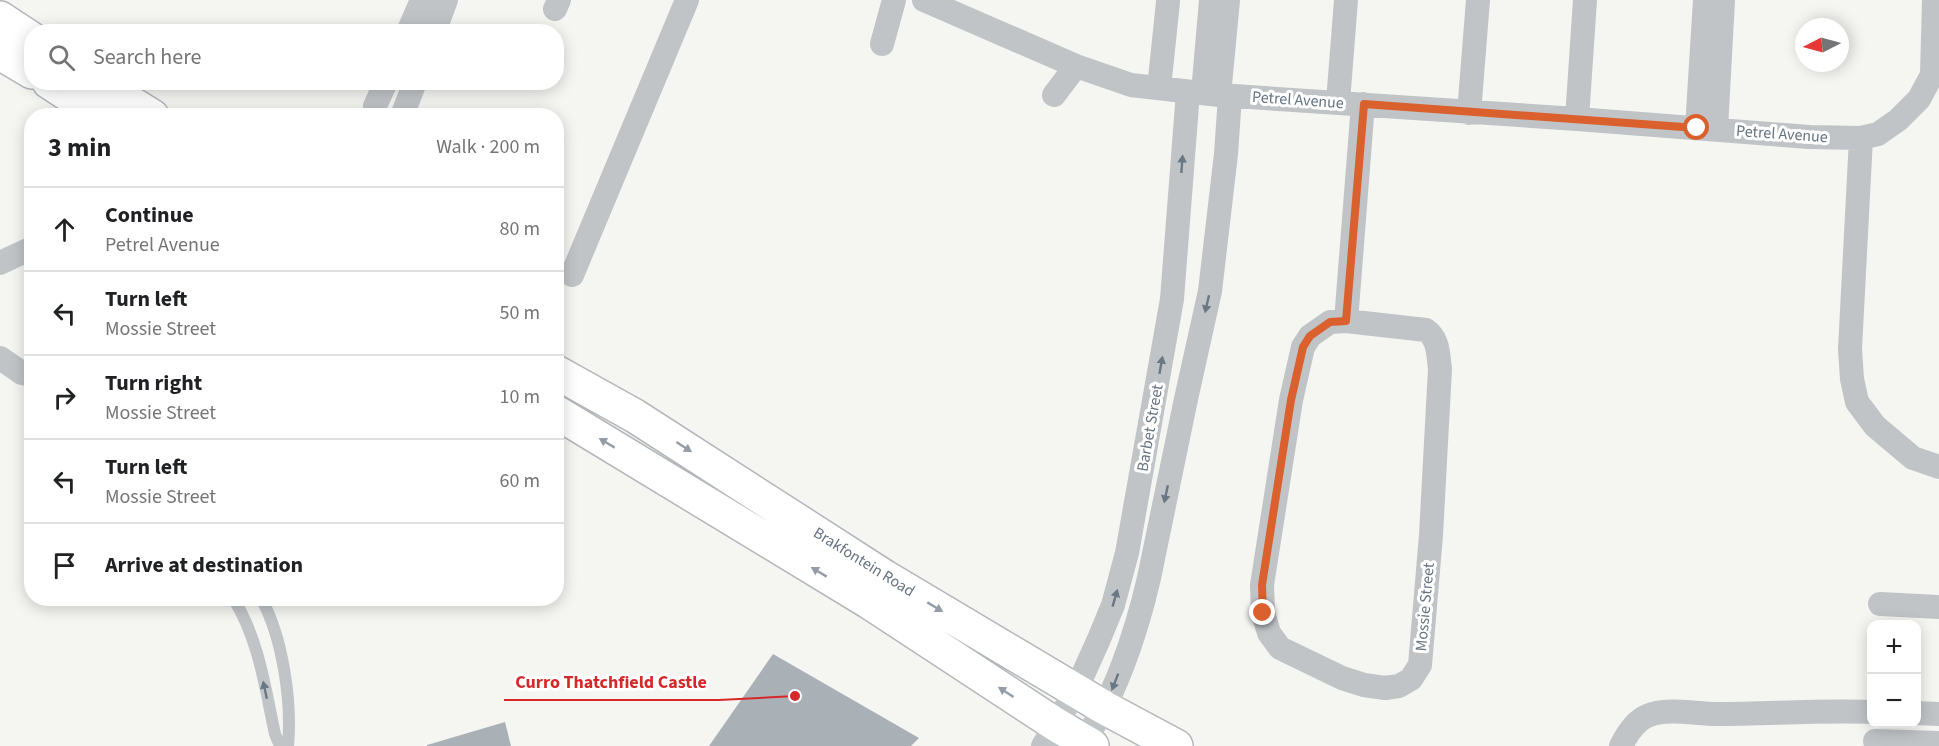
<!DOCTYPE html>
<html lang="en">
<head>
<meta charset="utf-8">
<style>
	:root { --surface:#fff; --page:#f6f6f6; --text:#202124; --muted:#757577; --line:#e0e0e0 }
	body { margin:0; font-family:"Source Sans 3",sans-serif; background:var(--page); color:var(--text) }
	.controls { position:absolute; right:18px; bottom:18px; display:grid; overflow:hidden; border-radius:12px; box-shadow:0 3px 15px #0003 }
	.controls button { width:54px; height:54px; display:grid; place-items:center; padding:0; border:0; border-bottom:2px solid var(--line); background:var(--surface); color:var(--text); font:30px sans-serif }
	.compass { position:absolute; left:1795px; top:18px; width:54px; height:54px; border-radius:50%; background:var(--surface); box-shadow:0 3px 15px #0003; rotate:264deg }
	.stop { position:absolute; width:18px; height:18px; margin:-14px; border:4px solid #da602d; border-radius:50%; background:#fff }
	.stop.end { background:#da602d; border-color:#fff; box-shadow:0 2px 6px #0008 }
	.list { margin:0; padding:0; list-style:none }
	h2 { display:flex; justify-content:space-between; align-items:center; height:78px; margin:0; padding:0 24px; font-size:26px }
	h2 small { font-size:20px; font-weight:400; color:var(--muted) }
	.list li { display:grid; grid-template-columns:39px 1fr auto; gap:18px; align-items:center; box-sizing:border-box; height:84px; padding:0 24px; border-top:2px solid var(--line) }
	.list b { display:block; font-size:22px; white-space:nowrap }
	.list p { margin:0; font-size:20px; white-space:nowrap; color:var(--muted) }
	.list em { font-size:20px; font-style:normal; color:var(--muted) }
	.icon { flex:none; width:33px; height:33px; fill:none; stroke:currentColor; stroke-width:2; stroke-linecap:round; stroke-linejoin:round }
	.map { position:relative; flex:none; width:1939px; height:746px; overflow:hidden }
	.search { position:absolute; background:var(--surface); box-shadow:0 3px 15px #0003; left:24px; top:24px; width:540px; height:66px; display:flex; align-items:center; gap:15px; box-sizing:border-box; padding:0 21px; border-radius:24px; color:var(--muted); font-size:22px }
	.panel { position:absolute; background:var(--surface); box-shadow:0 3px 15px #0003; left:24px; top:108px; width:540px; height:498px; border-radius:24px }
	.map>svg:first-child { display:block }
	.building { fill:#aab1b6 }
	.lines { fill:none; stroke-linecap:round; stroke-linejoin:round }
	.secondary-casing { stroke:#b3b7bb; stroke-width:36 }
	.lane { stroke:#c0c4c7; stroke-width:12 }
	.street { stroke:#c0c4c7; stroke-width:24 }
	.secondary { stroke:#fff; stroke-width:33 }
	.oneway { fill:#6a7784 }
	.oneway2 { fill:#949da7 }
	.route { stroke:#da602d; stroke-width:8 }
	.labels { text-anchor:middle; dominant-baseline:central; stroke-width:6; stroke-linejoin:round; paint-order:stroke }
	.street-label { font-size:16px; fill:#667381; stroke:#fff }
	.leader { fill:none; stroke:#d62828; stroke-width:2 }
	.callout-dot { fill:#d62828; stroke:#fff; stroke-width:2 }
	.callout-label { font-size:18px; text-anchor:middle; font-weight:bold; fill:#d62828; stroke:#fff; stroke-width:6; stroke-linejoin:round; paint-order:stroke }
</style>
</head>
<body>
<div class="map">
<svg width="1939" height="746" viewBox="0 0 1939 746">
	<rect width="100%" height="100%" fill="#f5f5f2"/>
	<!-- building -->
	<path class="building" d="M773 654 919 738 911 746H709Z
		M505 722 511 746H427V745Z"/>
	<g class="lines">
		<defs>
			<path id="secondary" d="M0 18 32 39
				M0 53 32 72
				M49 82 101 116
				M97 82 152 116
				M556 372 635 416 885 577 1105 708 1176 746
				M556 412 869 602 1055 724 1092 746"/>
		</defs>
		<!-- secondary casing -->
		<use href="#secondary" class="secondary-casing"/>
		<!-- lane -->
		<path class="lane" d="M233 598C259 639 265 688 275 734L280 746
			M261 598C283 638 292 702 288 746"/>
		<!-- street -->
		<path class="street" d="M924 0 1076 66 1131 85 1219 95 1577 119 1809 137 1861 138 1878 134 1898 120 1919 99 1932 75 1934 0
			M555 9 559 0
			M408 32 422 0
			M434 32 446 0
			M882 44 894 0
			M1159 88 1168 2
			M1203 93 1211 0
			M1054 95 1076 66
			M1219 95 1228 0
			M1338 102 1346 0
			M375 106 386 82
			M1469 113 1478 0
			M402 116 415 82
			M1577 119 1585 0
			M1697 128 1705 0
			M1716 129 1723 0
			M1861 138 1850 349 1852 379 1857 402 1875 426 1913 458 1939 467
			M0 263 32 248
			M572 275 687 0
			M1346 321 1426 330C1439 339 1438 355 1440 369L1431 535 1420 665 1411 679 1399 686 1385 688 1364 685 1342 678 1280 648 1269 633 1263 613 1262 585 1291 400 1303 347 1310 336 1330 322Z
			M1346 321 1363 104
			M0 358 22 373 32 375
			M1880 604 1939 607
			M1916 713 1939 714
			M1875 741 1939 743
			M1043 746 1076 690 1099 639 1113 605 1127 553 1172 299 1188 92
			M1079 746C1113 706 1137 630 1149 578L1186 399 1210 291 1226 154 1230 96
			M1621 746C1627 734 1635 721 1647 716 1667 707 1695 714 1716 714 1768 714 1820 710 1872 712"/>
		<!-- secondary -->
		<use href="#secondary" class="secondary"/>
	</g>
	<!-- one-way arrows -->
	<defs><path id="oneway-solid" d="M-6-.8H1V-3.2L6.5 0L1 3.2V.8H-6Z" transform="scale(1.5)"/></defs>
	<g class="oneway">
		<use href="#oneway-solid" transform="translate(1182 164) rotate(-86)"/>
		<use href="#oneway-solid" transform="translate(1207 304) rotate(103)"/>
		<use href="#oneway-solid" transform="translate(1161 365) rotate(-80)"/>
		<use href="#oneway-solid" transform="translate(1166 494) rotate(102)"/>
		<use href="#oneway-solid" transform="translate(1115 598) rotate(-74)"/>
		<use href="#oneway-solid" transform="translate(1115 682) rotate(111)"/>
		<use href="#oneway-solid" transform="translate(265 690) rotate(-102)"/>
	</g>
	<g class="oneway2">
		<use href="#oneway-solid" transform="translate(607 443) rotate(-149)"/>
		<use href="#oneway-solid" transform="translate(684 447) rotate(33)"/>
		<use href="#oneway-solid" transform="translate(819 572) rotate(-149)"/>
		<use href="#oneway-solid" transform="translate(935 607) rotate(31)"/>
		<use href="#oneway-solid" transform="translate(1006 692) rotate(-147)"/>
	</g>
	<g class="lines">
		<!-- route -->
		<path class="route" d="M1263 613 1262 585 1291 400 1303 347 1310 336 1330 322 1346 321 1364 104 1697 128"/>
	</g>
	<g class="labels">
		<!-- street labels -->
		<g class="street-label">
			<text transform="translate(1298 100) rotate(4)">Petrel Avenue</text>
			<text transform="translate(1782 134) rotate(4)">Petrel Avenue</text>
			<text transform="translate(1150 428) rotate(-80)">Barbet Street</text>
			<text transform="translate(864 562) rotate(32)">Brakfontein Road</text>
			<text transform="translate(1425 607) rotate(-85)">Mossie Street</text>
		</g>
	</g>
	<!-- callouts -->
	<path class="leader" d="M795 696L719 700H504"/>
	<circle class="callout-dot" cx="795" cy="696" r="6"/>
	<g class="callout-label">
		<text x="611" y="688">Curro Thatchfield Castle</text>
	</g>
</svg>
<div class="controls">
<button>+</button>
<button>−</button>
</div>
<svg class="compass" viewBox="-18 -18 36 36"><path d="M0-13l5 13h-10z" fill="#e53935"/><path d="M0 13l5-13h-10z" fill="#757577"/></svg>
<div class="stop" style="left:1697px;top:128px"></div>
<div class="stop end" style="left:1263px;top:613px"></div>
<div class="search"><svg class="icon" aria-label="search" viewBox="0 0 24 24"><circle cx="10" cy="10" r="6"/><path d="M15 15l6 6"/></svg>Search here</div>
<section class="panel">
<h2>3 min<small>Walk · 200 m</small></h2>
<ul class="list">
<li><svg class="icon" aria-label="ahead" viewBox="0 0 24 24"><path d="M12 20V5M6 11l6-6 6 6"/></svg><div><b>Continue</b><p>Petrel Avenue</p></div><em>80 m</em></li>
<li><svg class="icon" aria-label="left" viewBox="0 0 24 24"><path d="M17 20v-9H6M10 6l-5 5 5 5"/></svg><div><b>Turn left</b><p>Mossie Street</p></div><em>50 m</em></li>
<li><svg class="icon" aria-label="right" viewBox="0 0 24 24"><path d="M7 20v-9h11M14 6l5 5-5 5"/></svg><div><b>Turn right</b><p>Mossie Street</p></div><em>10 m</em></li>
<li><svg class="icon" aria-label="left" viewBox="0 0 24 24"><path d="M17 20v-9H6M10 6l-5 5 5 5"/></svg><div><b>Turn left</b><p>Mossie Street</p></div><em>60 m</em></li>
<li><svg class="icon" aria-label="arrive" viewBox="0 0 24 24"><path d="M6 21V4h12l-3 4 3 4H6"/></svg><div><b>Arrive at destination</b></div></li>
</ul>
</section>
</div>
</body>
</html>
